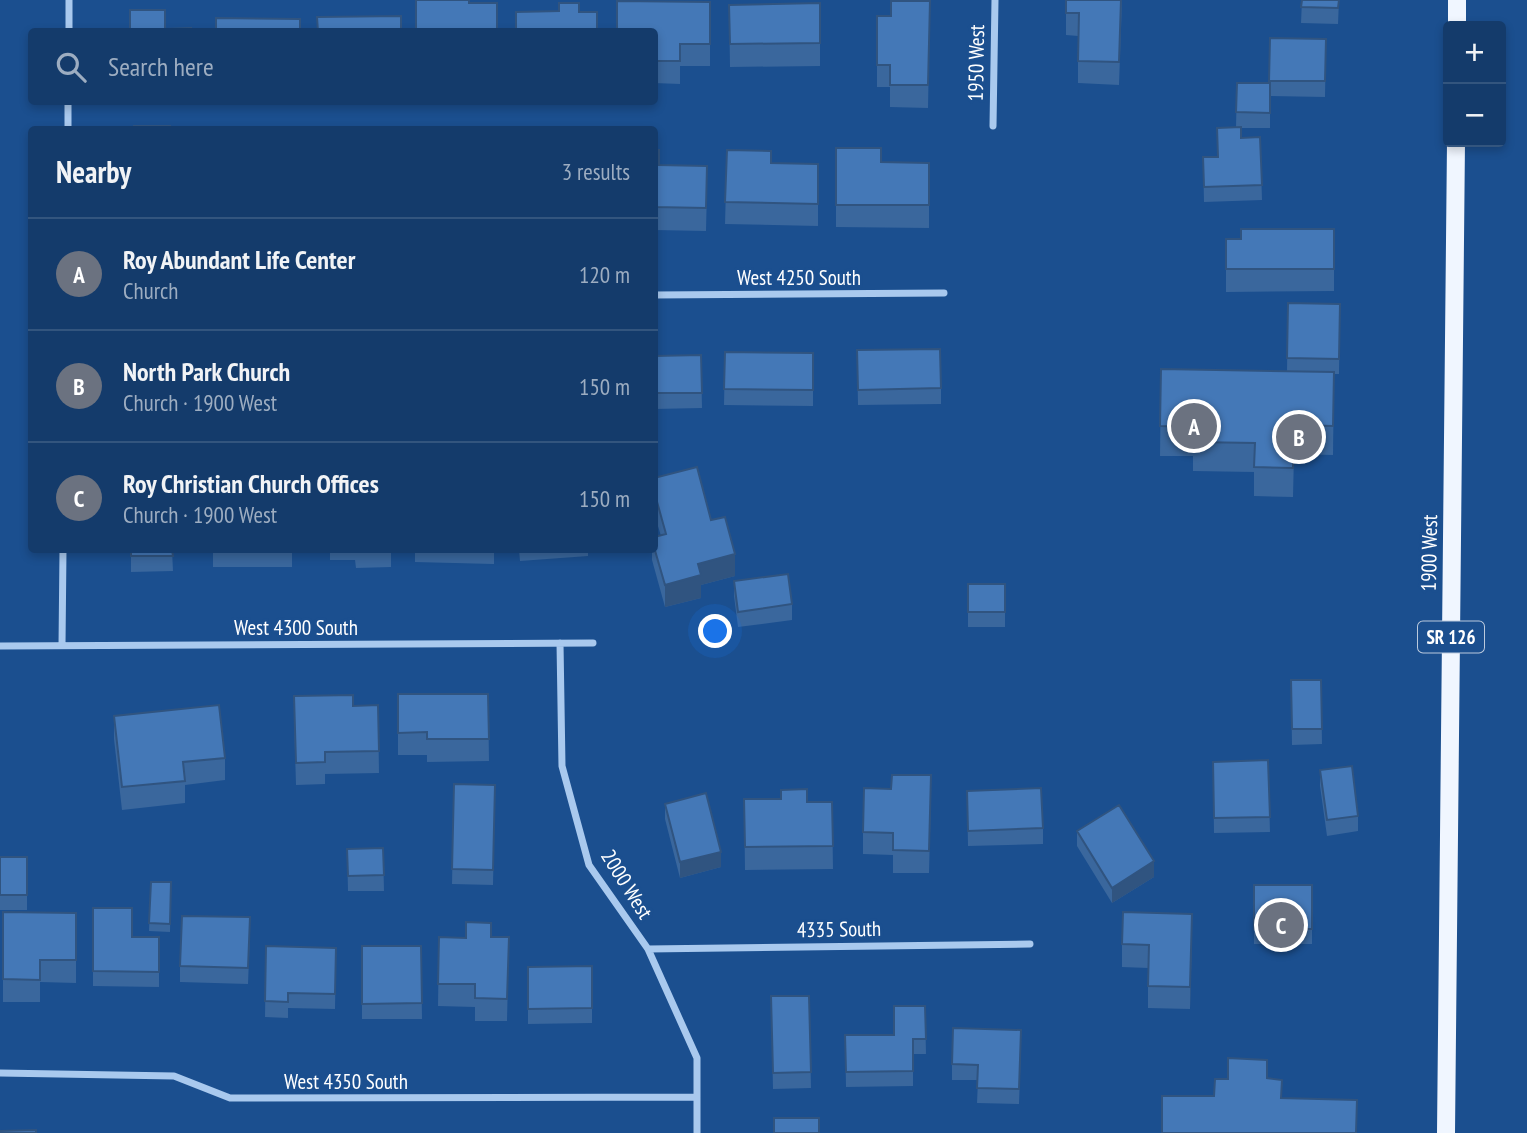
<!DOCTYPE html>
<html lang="en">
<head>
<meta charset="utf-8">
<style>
	:root { --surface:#143b6b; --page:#1d4271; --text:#f1f3f6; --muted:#9dadc1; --line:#33557e; --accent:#ea580c }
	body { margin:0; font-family:"PT Sans Narrow",sans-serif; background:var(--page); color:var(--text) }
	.controls { position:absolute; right:21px; top:21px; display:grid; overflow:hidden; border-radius:7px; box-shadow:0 4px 10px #0003 }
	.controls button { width:63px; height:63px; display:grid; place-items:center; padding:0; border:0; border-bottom:2px solid var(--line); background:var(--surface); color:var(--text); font:35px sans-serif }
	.you { position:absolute; left:716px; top:632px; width:24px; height:24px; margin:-18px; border:5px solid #fff; border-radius:50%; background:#1a73e8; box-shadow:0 0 0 10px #1a73e833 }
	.badge { display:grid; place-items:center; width:46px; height:46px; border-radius:50%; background:var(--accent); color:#fff; font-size:23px; font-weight:700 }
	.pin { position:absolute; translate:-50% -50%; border:4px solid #fff; box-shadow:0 2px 7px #0006 }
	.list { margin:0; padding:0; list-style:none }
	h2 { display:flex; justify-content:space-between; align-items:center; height:91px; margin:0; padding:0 28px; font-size:30px }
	h2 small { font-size:23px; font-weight:400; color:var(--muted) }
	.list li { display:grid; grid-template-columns:46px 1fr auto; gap:21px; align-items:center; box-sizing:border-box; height:112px; padding:0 28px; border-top:2px solid var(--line) }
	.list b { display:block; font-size:26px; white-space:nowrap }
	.list p { margin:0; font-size:23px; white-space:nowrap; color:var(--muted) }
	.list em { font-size:23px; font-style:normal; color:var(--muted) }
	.icon { flex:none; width:38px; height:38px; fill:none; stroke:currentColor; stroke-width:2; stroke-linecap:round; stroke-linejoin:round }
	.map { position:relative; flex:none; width:1527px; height:1133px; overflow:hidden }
	.search { position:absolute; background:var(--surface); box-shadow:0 4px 10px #0003; left:28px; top:28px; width:630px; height:77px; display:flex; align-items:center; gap:18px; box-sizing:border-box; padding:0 24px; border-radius:7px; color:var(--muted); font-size:26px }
	.panel { position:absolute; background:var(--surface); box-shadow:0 4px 10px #0003; left:28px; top:126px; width:630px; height:427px; border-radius:7px }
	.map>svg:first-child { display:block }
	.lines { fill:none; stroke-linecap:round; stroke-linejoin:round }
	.street { stroke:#a9c9ee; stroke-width:7 }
	.primary { stroke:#f0f6ff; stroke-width:18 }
	.wall { fill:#3a679d }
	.shaded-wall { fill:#305480 }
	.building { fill:#4478b7; stroke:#305480; stroke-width:2 }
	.labels { text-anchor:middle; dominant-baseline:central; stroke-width:6; stroke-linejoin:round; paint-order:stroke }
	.shield { fill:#1b4f8f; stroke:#bbcadd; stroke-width:2 }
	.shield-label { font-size:19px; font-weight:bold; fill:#fff }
	.street-label { font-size:21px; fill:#fff; stroke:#1b4f8f }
</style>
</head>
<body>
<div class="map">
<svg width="1527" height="1133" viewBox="0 0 1527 1133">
	<rect width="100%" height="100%" fill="#1b4f8f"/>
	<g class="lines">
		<!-- street -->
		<path class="street" d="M69 32V0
			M993 126 995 0
			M68 130V102
			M654 295 944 293
			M560 643 562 766 589 865 648 949 697 1058V1133
			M62 645 63 550
			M0 646 593 643
			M648 949 1030 944
			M0 1073 174 1076 230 1098 697 1097"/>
		<!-- primary -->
		<path class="primary" d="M1457 26V0
			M1446 1133 1456 142"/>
	</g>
	<!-- wall -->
	<path class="wall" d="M1066 0H1122L1119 85 1078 83V36L1066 35Z
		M1302 0H1339L1338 24 1301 23Z
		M930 1 928 108 890 107V87H877V16H891Z
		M710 2V66H680V84L654 83V32Z
		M820 3V66L730 67 729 5Z
		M1326 39 1325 97 1270 96V128H1241V138L1260 137 1262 200 1204 202 1203 157H1217V128L1236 127 1237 83H1269V81Z
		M836 148 881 162 929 163V228L836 227Z
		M654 150 659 165 707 188 706 231 654 230Z
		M727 150 771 163 818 164V226L725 224Z
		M1334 229V291L1226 292V239H1241Z
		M1288 303 1340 304 1339 374H1334L1333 455 1294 454 1293 497 1254 496V472L1193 471V456H1160L1161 369 1287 371Z
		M857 350 941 388V404L858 405Z
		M725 352 813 353V406L724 405Z
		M701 355 702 408 654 409V356Z
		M654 478 711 520 735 576 701 585V598L665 607 652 560V550H654V537L661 536 654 513Z
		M131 550H172L173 571 131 572Z
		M213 550H292V567H213Z
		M330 550H391V567L356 568 355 560H330Z
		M415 550H494V564L415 562Z
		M519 550H588V556L520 561Z
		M734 581 792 604V620L738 627 734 596Z
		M968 584H1005V627H968Z
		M1291 680H1321L1322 744 1292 745Z
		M398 694H488L489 761 427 762V755H398Z
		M378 705 379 773 325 774V784L296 785 294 718 353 706Z
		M114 716 225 758V780L185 785V803L122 810 114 739Z
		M1268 760 1270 832 1214 833 1213 762Z
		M1320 770 1358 816V831L1327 836 1320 786Z
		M454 784 495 785 493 885 452 884Z
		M891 789 931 798 929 873H893V855L863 854V832Z
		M967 791 1043 828V844L968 846Z
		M744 799 807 802H832L833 869 745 870Z
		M665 804 721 867 680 878 665 819Z
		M1077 831 1154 877 1112 903 1077 846Z
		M383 848 384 891H348L347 849Z
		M0 857H27V910H0Z
		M151 882H171L170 932 149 931Z
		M1254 885H1312V944H1254Z
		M93 908 132 937H159V987L93 986Z
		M3 912 76 913V983L40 982V1002H3Z
		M250 933 248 984 180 982V966Z
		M439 937H509L507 1021H475V1007L438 1006Z
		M1192 937 1190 1009 1148 1008V968L1122 967V944Z
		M266 946 336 948 335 1009 288 1008V1018L265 1017Z
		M362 946H421L422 1019H362Z
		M592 966V1023L528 1024V967Z
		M771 996H809L811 1088 773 1089Z
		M925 1006 926 1054H913V1086L846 1087 845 1035H894Z
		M1021 1046 1019 1104 977 1103 978 1080H952V1064Z"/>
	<!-- shaded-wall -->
	<path class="shaded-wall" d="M735 554V576L701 585V598L665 607V585L698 564Z
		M721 852V867L680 878V862Z
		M1154 861V877L1112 903V888Z
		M1192 914V937L1190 1009V987Z"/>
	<!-- building -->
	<path class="building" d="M416 0H469V3H497V32H416Z
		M1066 0H1121L1119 62 1078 61 1079 13H1066Z
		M1302 0H1339L1338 8 1301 7Z
		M617 1 710 2V44H680V61H654V32H617Z
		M891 1H930L928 85H890V65H877V16H891Z
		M559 3H579V12H597V32H516V12L559 11Z
		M820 3V43L730 44 729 5Z
		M130 10H165V29L191 28V32H130Z
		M401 16V32H318L317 17Z
		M216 18 300 19V32H216Z
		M1270 38 1326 39 1325 81H1269Z
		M1237 83H1270V113L1236 112Z
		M134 126H170V130H134Z
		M1241 127V138L1260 137 1262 185 1204 187 1203 157H1218L1217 128Z
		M836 148H881V162L929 163V205H836Z
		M654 150H659V165L707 166 706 208 654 207Z
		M727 150 771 151V163L818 164V204L725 202Z
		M1241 229H1334V269H1226V239H1241Z
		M1288 303 1340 304 1339 359 1287 358Z
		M940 349 941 388 858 390 857 350Z
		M725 352 813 353V390L724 389Z
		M701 355 702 393H654V356Z
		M1161 369 1334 372 1333 426 1294 425 1293 468 1254 467 1255 443 1193 442V427L1160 426Z
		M697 467 711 520 725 517 735 554 698 564 701 575 665 585 654 547V537L666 534 654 491V478Z
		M131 550H172L173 556H131Z
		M213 550H292V552H213Z
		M788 574 792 604 738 612 734 581Z
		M968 584H1005V612H968Z
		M1291 680H1321L1322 729H1292Z
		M398 694H488L489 739H427V732L398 733Z
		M353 695V706L378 705 379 751 325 752V762L296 763 294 696Z
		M219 705 225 758 183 762 185 781 122 787 114 716Z
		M1268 760 1270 817 1214 818 1213 762Z
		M1352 766 1358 816 1327 820 1320 770Z
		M892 775H931L929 851 893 850V833L863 832 864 788 891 789Z
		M454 784 495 785 493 870 452 869Z
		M1041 788 1043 828 968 831 967 791Z
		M807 789V802H832L833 846 745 847 744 799H781V790Z
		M706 793 721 852 680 862 665 804Z
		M1119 805 1154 861 1112 888 1077 831Z
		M383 848 384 875 348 876 347 849Z
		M0 857H27V895H0Z
		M151 882H171L170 924 149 923Z
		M1254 885H1312V929H1254Z
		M93 908H132V937H159V972L93 971Z
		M3 912 76 913V960H40V980L3 979Z
		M1123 912 1192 914 1190 987 1148 986 1149 945 1122 944Z
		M182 916 250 917 248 968 180 966Z
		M466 922 491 923V937H509L507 999 475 998V984H438L439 937 466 938Z
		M266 946 336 948 335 994 288 993V1002L265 1001Z
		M362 946H421L422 1003 362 1004Z
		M592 966V1008L528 1009V967Z
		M771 996H809L811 1072 773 1073Z
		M894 1006H925L926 1039H913V1071L846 1072 845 1035H894Z
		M953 1028 1021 1030 1019 1089 977 1088 978 1065 952 1064Z
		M1228 1058 1267 1060V1078L1282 1080 1281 1098 1357 1100 1356 1133H1162V1096H1214L1215 1079H1228Z
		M774 1118H819V1133H774Z
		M36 1130V1133H0V1131Z"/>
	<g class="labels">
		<!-- shield labels -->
		<rect class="shield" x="1418" y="621.5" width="66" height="31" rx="5"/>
		<g class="shield-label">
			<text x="1451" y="637">SR 126</text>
		</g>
		<!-- street labels -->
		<g class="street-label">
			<text transform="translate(976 63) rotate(-89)">1950 West</text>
			<text x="799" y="277">West 4250 South</text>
			<text transform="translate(1429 553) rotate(-89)">1900 West</text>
			<text x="296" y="627">West 4300 South</text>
			<text transform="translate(627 884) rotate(58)">2000 West</text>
			<text transform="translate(839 929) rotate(-1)">4335 South</text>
			<text x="346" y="1081">West 4350 South</text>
		</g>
	</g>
</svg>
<div class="controls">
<button>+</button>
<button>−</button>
</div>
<div class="you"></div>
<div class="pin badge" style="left:1194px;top:426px;background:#6b7280">A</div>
<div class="pin badge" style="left:1299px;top:437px;background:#6b7280">B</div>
<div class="pin badge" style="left:1281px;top:925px;background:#6b7280">C</div>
<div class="search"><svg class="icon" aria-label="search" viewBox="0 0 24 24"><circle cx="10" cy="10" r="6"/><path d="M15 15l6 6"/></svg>Search here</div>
<section class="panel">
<h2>Nearby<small>3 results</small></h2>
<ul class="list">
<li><span class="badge" style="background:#6b7280">A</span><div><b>Roy Abundant Life Center</b><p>Church</p></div><em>120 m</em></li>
<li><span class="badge" style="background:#6b7280">B</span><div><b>North Park Church</b><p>Church · 1900 West</p></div><em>150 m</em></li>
<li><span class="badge" style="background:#6b7280">C</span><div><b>Roy Christian Church Offices</b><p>Church · 1900 West</p></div><em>150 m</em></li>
</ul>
</section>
</div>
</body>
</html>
